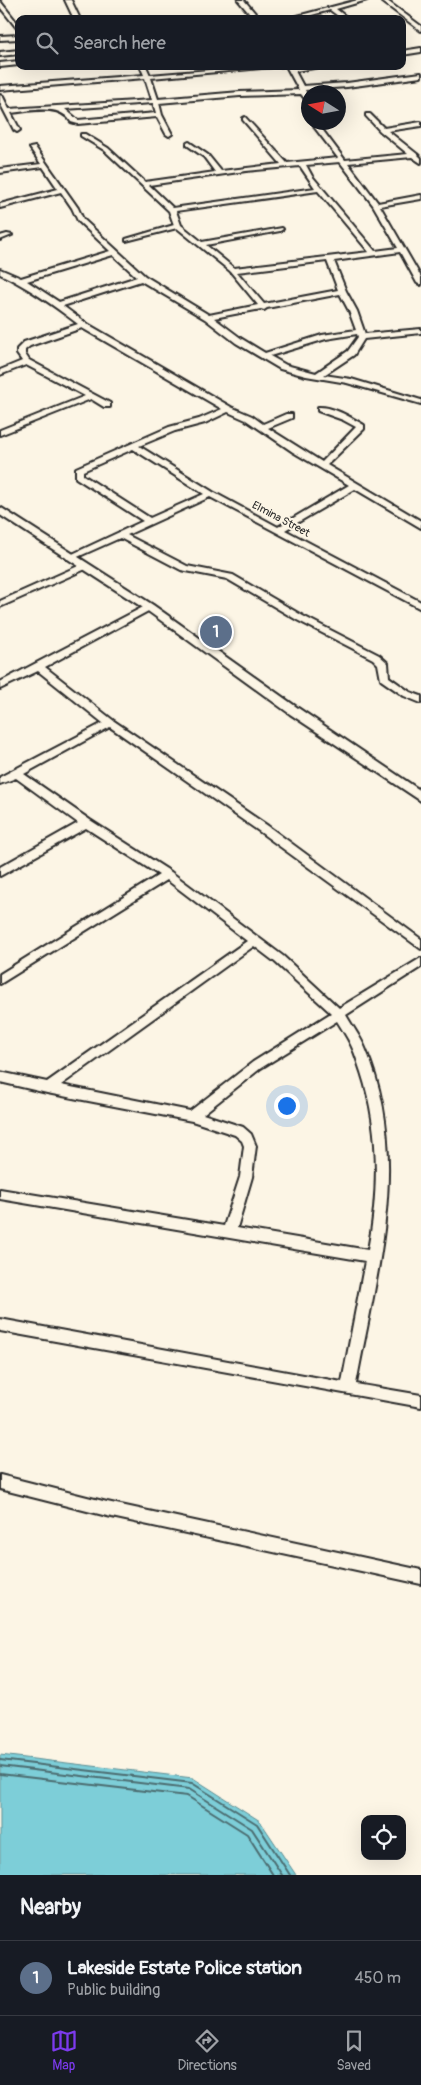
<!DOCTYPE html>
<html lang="en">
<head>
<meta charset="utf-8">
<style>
	:root { --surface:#171b24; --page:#20242c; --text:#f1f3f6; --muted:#9ea1a6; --line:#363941; --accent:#7c3aed }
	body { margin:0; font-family:Pangolin,sans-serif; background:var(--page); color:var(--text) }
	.controls { position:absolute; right:15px; bottom:15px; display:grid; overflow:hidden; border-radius:10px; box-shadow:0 5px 20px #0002 }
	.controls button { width:45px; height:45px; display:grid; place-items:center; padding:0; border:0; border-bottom:1px solid var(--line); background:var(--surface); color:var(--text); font:25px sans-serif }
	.compass { position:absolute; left:301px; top:85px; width:45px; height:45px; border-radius:50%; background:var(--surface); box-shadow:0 5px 20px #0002; rotate:281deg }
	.you { position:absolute; left:286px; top:1105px; width:18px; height:18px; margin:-12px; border:4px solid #fff; border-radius:50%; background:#1a73e8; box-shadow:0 0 0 8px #1a73e833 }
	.badge { display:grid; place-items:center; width:32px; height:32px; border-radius:50%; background:var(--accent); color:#fff; font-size:16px; font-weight:700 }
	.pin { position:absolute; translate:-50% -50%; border:2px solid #fff; box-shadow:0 1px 5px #0006 }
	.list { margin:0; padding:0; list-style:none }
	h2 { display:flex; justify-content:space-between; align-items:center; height:65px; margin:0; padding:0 20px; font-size:21px }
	h2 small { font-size:16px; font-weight:400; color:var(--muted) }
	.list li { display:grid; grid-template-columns:32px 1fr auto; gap:15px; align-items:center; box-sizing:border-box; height:75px; padding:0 20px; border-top:1px solid var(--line) }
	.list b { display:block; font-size:19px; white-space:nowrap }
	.list p { margin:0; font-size:16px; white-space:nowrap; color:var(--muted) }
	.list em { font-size:16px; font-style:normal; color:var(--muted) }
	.icon { flex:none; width:28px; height:28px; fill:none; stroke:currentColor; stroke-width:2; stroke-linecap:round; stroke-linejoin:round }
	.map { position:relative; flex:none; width:421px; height:1875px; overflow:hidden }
	.search { position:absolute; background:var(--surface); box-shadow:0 5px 20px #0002; left:15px; right:15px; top:15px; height:55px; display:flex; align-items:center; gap:12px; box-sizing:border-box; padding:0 18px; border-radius:10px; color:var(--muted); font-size:19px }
	.sheet { height:140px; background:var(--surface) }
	nav { display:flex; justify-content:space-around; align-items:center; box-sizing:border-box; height:70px; border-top:1px solid var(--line); background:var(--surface); font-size:14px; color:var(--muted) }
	nav a { display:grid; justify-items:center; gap:2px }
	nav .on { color:var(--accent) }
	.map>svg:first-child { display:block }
	.water { fill:#7dced8; stroke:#5c8d93 }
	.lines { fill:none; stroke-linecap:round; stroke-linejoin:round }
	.shore { stroke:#4c6c70; stroke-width:2 }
	.minor-casing { stroke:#2b2b2b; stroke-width:4 }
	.tertiary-casing { stroke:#2b2b2b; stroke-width:4 }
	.minor { fill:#fcf5e5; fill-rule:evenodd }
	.tertiary { fill:#fcf5e5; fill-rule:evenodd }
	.labels { text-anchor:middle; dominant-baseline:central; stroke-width:4; stroke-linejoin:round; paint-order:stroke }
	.far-street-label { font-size:11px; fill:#2b2b2b; stroke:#fcf5e5 }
</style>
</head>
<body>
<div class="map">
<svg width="421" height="1875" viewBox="0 0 421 1875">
	<rect width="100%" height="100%" fill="#fcf5e5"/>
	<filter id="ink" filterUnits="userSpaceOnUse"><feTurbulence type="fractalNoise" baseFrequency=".02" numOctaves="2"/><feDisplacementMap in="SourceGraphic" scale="10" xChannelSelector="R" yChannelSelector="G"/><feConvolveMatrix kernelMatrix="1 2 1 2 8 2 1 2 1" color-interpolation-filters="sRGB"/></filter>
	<g filter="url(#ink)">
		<!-- water -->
		<path class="water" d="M0 1755 193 1778 260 1821 296 1875H0Z"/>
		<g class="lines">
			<!-- shore -->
			<path class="shore" d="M0 1760 192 1783 257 1824 290 1875
				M0 1766 189 1789 252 1829 282 1875
				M0 1774 187 1796 247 1834 273 1875"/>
			<defs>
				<path id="minor" d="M65 0H71L80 19H74Z
					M238 0H244L260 19H254Z
					M358 0H367L336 9 349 19H342L330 10 297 19H286Z
					M380 0H386L421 26V31Z
					M0 1 19 25V31L0 7Z
					M19 35V39L0 40V36Z
					M421 48V52L402 55V51Z
					M19 50V54L0 56V52Z
					M19 61V65L0 67V63Z
					M140 66H146L150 75 256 66H284L151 78 158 99 240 92 299 90 286 66H292L293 68 327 66 295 71 303 86 347 83 421 73V77L347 87 305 90 308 96V103L301 94 240 96 159 103 162 115 172 134 169 136 166 134 157 117 78 124 71 122C60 103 31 111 11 113L20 130 17 132 14 130 0 103V95L3 97 9 109 152 100 145 78 0 90V86L144 75ZM153 103 156 113 78 120 65 109Z
					M366 114H370L384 128 421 122V126L388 131 417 154 421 158V163L412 157 348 163 378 203 421 195V199L380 206 421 277V285L417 283 400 252 334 261 346 291 357 311 365 334 421 329V333L364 339 354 355 324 375 351 379 421 400V404L347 383 306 376 280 369 236 343 205 319 141 281 63 306 86 323 231 407 252 416 263 424 286 414H292V418L268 428 322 462 356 427 343 420 318 411V407C333 406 352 418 364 425V429L327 465 421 521V528L355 489 285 530 421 602V609L210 497 127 535 187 566 233 575 303 616 379 655 388 663 389 677 410 692 421 696V703L404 696 381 680 378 664 373 659 297 620 227 579 181 570 120 538 73 559H67L66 557 143 521 76 478V468L169 427 199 419 222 409 82 328 30 346 25 350V354L29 360 110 403V407H104L91 399 0 435V430L85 396 26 365 0 375V370L22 361 17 354V349L24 342 78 324C53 305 28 287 0 274V269L21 278 110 251 78 221 72 208 61 192 0 208V204L58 189 43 167 0 173V169L41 164 30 148 35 147 78 208 83 219 145 276 209 315 258 305 230 271 177 228 126 241V239L174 225 169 211 104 150 81 136V134H85L108 148 145 182 215 172 204 157 187 145V143L189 142 208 155 221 171 281 164 243 120V118L245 117 287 163 338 158 315 128 313 122H319L321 128 345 160 408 154 380 131 366 116ZM340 162 373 205 398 248 375 251 312 176 306 165ZM300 166 315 188 173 208 149 185 246 171ZM318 191 369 252 234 268 206 245 280 231 283 229 282 228 202 242 181 225 176 211ZM113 255 137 277 59 302 27 281ZM327 261 338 290 264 304 237 272ZM340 294 349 311 356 330 322 335 265 353 242 339 214 318 261 309 264 310 267 308ZM357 334 358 337 348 351 316 373 286 365 270 356 326 339ZM228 412 246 420 293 452 349 485 278 527 213 492 139 446 175 431 205 423ZM133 449 204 494 150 518 83 475V471Z
					M7 234 12 235 0 240V236Z
					M85 563 88 564V568L0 607V601Z
					M149 604 154 607 152 609 45 667 114 721 268 826 421 939V949L260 832 110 727 24 774 90 820 171 872 283 956 339 1008 421 958V967L346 1015C352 1026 360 1036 365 1048 412 1155 376 1275 356 1384L421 1395V1407L0 1331V1319L342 1382 365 1261 0 1199V1189L224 1226 240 1177 244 1146 242 1141 235 1135 192 1121 47 1093 0 1082V1072L47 1082 247 941 167 880 0 984V974L159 875 86 828 0 876V867L78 823 16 778 0 784V777L103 723 38 671 0 689V682ZM254 946 275 962 331 1013 253 1062 190 1111 61 1085ZM337 1021C342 1029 348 1038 352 1047 356 1055 358 1064 361 1072 380 1130 379 1192 368 1250L237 1228 252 1177 256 1146 251 1134 243 1127 203 1114 261 1068Z
					M0 1475 107 1502 421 1570V1584L107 1516 0 1489Z"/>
				<path id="tertiary" d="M0 507 153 605 298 708 421 791V801L290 714 145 609 0 515Z"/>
			</defs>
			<!-- minor casing -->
			<use href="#minor" class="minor-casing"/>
			<!-- tertiary casing -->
			<use href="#tertiary" class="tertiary-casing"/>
			<!-- minor -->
			<use href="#minor" class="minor"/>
			<!-- tertiary -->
			<use href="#tertiary" class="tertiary"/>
		</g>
	</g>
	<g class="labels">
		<!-- far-street labels -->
		<g class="far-street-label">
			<text transform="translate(281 519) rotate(28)">Elmina Street</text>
		</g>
	</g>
</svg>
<div class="controls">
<button><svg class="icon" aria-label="locate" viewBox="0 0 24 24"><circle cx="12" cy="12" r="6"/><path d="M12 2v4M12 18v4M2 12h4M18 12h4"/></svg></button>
</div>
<svg class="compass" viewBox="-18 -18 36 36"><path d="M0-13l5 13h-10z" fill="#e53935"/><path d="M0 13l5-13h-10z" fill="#9ea1a6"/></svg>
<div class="you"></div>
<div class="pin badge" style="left:216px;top:632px;background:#5c6f8a">1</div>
<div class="search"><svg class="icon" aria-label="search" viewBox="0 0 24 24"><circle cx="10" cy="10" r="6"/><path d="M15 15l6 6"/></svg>Search here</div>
</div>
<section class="sheet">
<h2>Nearby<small></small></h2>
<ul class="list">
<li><span class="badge" style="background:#5c6f8a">1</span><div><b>Lakeside Estate Police station</b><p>Public building</p></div><em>450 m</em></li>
</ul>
</section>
<nav>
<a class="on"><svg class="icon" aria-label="map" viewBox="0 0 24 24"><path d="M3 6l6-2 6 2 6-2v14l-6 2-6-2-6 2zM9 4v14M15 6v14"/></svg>Map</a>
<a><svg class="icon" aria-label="directions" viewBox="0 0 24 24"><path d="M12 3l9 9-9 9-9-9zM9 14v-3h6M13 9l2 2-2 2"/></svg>Directions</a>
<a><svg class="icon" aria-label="saved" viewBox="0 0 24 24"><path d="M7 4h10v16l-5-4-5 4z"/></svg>Saved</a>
</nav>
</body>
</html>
